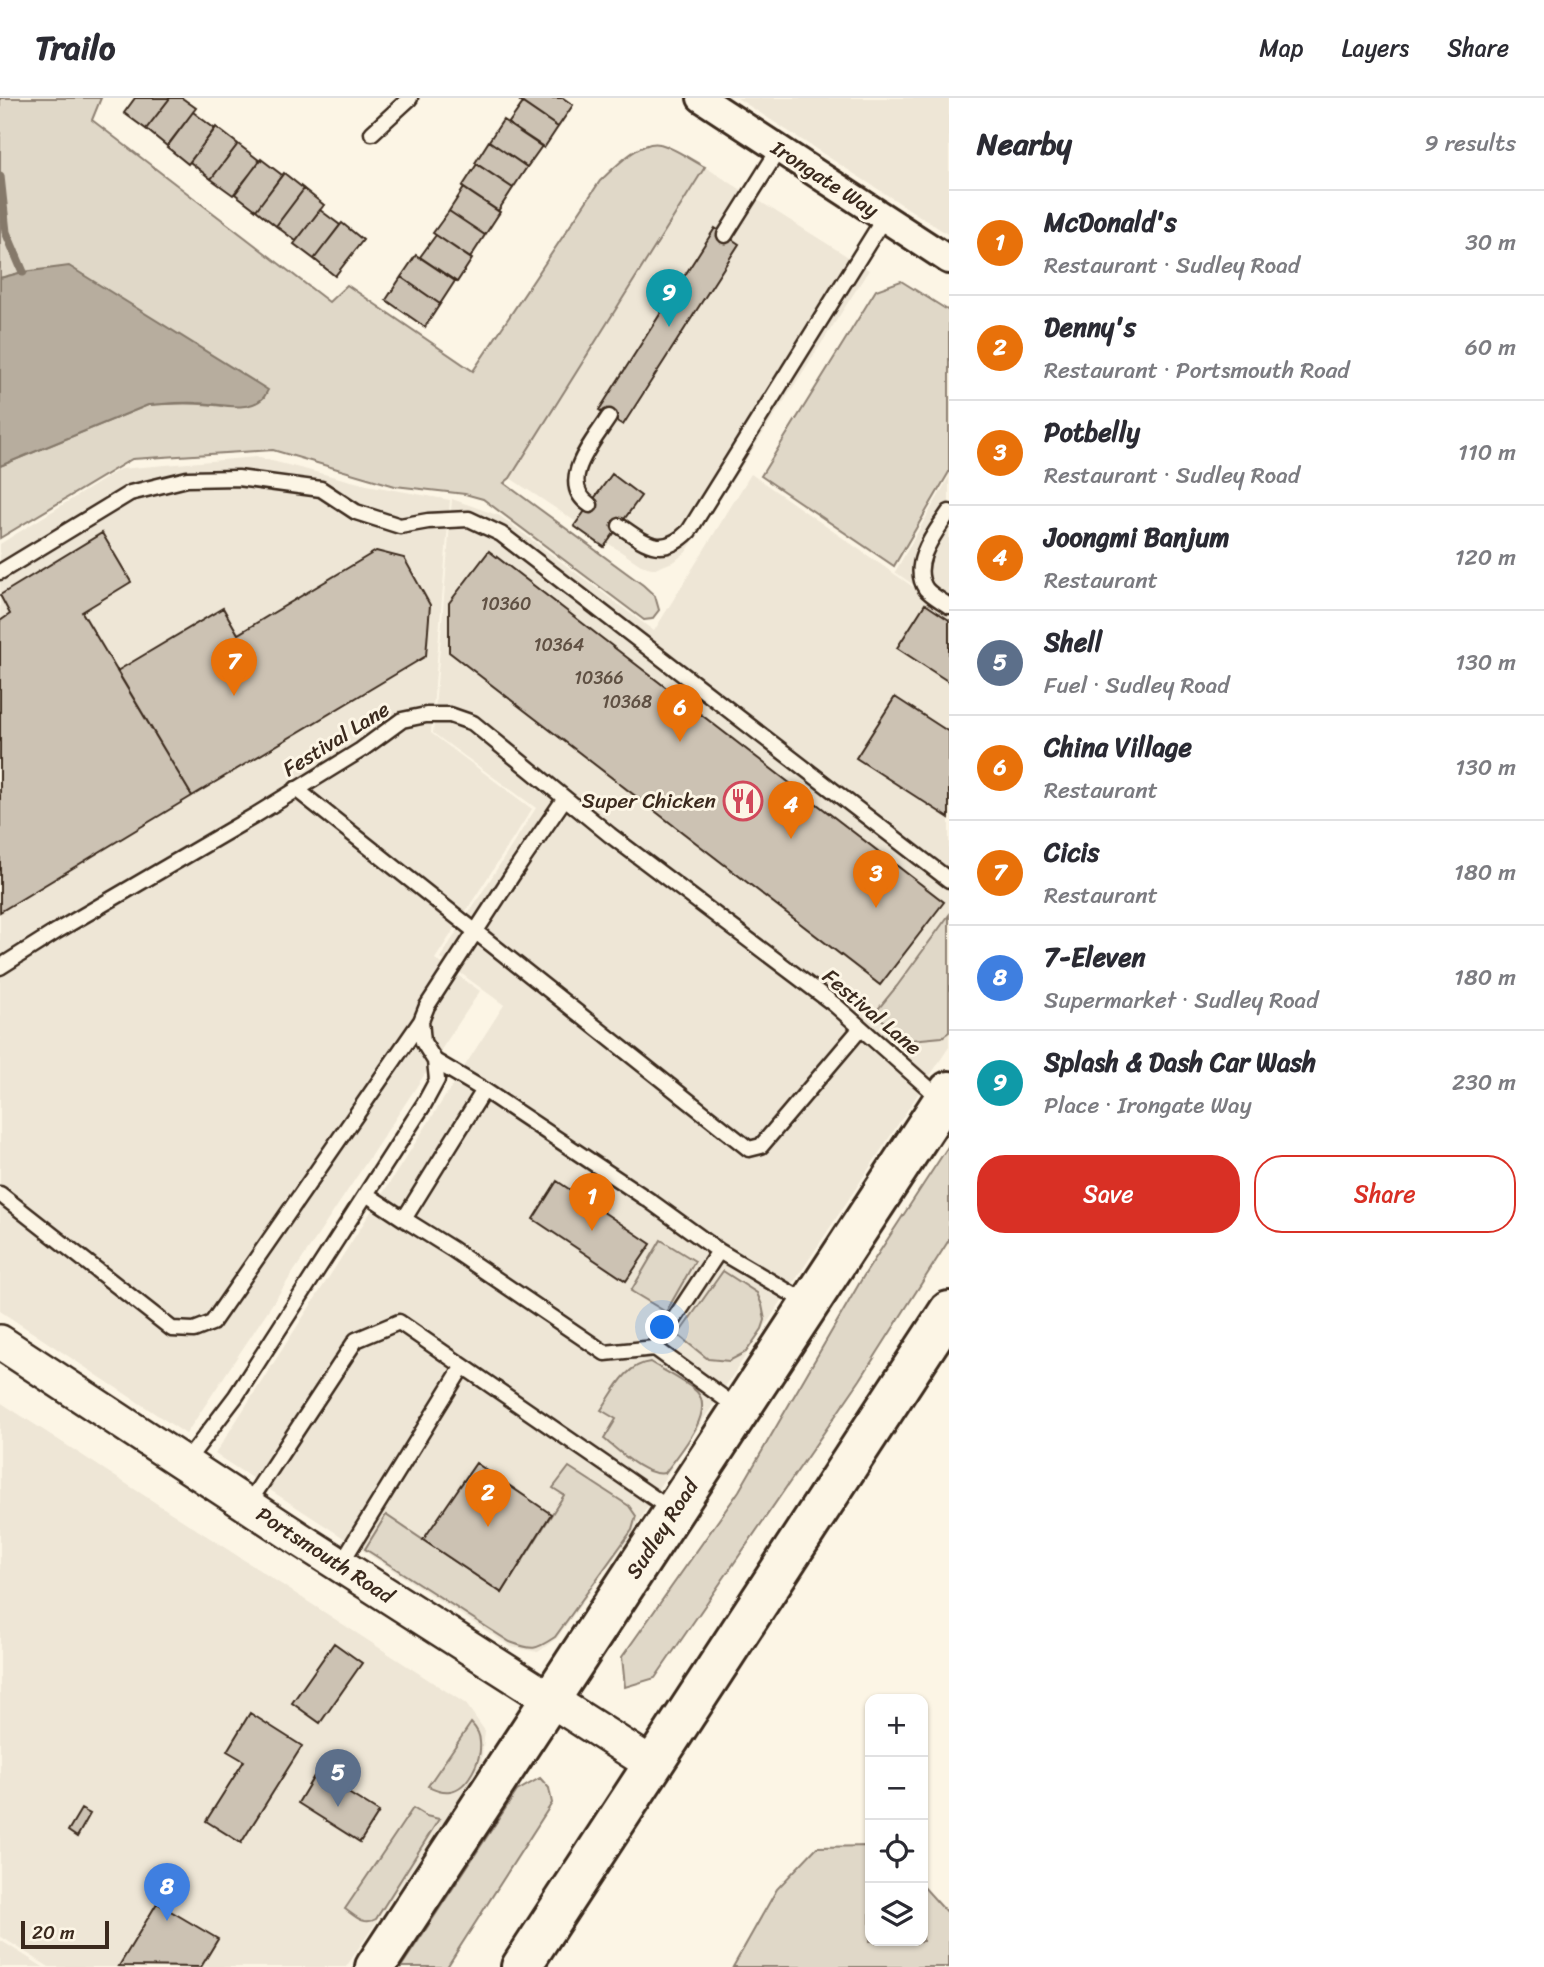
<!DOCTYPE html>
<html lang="en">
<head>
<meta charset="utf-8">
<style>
	:root { --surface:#fff; --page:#f7f7f7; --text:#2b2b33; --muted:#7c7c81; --line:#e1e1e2; --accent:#d93025 }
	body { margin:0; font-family:Sriracha,sans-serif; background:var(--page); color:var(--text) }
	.controls { position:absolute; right:21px; bottom:21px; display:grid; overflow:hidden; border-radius:14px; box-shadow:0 2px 5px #0004 }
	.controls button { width:63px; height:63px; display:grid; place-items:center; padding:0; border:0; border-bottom:2px solid var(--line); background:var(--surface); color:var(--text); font:35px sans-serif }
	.scale { position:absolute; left:21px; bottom:18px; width:88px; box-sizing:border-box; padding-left:7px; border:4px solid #3b2a1e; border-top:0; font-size:19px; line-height:24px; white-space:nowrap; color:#3b2a1e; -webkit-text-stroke:5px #fcf5e5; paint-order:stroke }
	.you { position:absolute; left:663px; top:1230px; width:24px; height:24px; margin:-18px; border:5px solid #fff; border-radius:50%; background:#1a73e8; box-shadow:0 0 0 10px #1a73e833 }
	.badge { display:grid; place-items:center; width:46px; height:46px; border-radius:50%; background:var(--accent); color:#fff; font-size:23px; font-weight:700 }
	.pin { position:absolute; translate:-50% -58px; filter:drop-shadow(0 2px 4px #0008) }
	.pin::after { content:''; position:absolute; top:37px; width:24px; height:21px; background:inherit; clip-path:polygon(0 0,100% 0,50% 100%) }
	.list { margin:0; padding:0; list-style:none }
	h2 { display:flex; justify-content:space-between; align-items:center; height:91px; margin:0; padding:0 28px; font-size:30px }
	h2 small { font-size:23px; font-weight:400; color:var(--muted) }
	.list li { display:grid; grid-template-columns:46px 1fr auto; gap:21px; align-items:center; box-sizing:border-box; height:105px; padding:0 28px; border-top:2px solid var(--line) }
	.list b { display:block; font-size:26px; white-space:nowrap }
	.list p { margin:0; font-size:23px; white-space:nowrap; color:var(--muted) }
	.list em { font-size:23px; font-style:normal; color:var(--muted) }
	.actions { display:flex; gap:14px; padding:21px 28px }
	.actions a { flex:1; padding:16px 0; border:2px solid var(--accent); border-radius:28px; text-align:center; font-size:24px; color:var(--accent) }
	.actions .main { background:var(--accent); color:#fff }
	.icon { flex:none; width:38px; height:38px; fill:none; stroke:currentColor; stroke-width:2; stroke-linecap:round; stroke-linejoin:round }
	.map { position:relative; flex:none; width:949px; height:1869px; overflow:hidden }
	header { display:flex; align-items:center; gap:42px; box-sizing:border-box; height:98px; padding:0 35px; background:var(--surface); border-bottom:2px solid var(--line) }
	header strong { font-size:33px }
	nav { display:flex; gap:38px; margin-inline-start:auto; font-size:24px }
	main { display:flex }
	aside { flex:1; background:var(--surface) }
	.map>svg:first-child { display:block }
	.built { fill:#eee6d6 }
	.green { fill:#e0d8c8; stroke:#8e8173; stroke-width:2 }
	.water { fill:#b7ad9e; stroke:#85796b; stroke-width:2 }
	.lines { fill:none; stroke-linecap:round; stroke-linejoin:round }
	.stream { stroke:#85796b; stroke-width:9 }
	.building { fill:#ccc2b3; stroke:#3b2a1e; stroke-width:2 }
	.service-casing { stroke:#3b2a1e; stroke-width:19 }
	.minor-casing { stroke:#3b2a1e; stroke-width:32 }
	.tertiary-casing { stroke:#3b2a1e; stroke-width:38 }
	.primary-casing { stroke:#3b2a1e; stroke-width:44 }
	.service { stroke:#fcf5e5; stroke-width:14 }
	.minor { stroke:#fcf5e5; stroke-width:26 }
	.tertiary { stroke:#fcf5e5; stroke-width:33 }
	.primary { stroke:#fcf5e5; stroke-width:38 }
	.labels { text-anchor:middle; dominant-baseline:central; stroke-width:6; stroke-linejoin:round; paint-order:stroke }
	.number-label { font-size:18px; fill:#5f5043 }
	.street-label { font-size:21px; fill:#3b2a1e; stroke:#fcf5e5 }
	.poi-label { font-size:21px; fill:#3b2a1e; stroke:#fcf5e5; text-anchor:end }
</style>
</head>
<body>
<header>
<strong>Trailo</strong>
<nav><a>Map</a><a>Layers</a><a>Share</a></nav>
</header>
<main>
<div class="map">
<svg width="949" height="1869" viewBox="0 0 949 1869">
	<rect width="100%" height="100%" fill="#fcf5e5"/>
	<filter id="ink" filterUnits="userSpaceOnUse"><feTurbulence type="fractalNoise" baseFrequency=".0143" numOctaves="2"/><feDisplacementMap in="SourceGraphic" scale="14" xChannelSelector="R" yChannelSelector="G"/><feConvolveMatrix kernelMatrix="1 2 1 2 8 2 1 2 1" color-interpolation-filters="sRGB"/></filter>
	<g filter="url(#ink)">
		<!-- built -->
		<path class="built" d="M737 0H949V137Z
			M705 69 869 172 686 454 675 463 655 471 641 467 510 380Z
			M256 359 367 387 450 402 431 635 532 711 435 861 480 893 186 1336 0 1213V446L120 371Z
			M751 376 949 514V949L657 1392 633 1434 557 1540 538 1554 511 1549 215 1356 504 907 440 860 536 710 433 635 452 401 500 418 654 533Z
			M949 379V511L895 474Z
			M0 1304 466 1606 485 1633 481 1668 346 1869H49L0 1838Z
			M0 1842 43 1869H0Z"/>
		<!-- green -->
		<path class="green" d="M0 0H101L92 22 329 204 347 187 473 273 600 83C613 71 641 41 660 46 673 49 693 63 705 69L510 380 504 385 643 487 655 498 659 512 652 521 644 522 483 401 465 396 395 388 273 352 132 361 0 440V368L148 307C174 305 197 304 223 308L23 174 0 180Z
			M901 183 949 213V374L894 468 761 378 876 192Z
			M949 817V934L942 939 911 942 874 916 897 888Z
			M949 1047V1142L860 1282 655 1580 625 1589 622 1559 739 1393 863 1179Z
			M661 1142 695 1163 666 1214 631 1193Z
			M723 1173 757 1195 762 1207 765 1222 762 1231 746 1254 729 1263 708 1261 678 1237Z
			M650 1264C661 1271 690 1286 697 1294 716 1315 677 1358 665 1375 645 1379 619 1353 604 1341L616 1321 601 1312C615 1292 625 1267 650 1264Z
			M569 1369 629 1408 636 1418 632 1432 555 1539C534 1553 533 1552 510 1544L365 1451 386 1417 502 1495 564 1397 553 1390Z
			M471 1625C476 1630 480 1636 480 1644 482 1661 468 1691 450 1693 441 1694 435 1691 428 1688Z
			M540 1680 549 1690 552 1705 447 1869H401L517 1693Z
			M413 1710 426 1718 439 1721 376 1821C364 1828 355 1818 345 1811Z
			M870 1748V1843H923V1788L949 1817V1869H733L777 1791 817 1749Z"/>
		<!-- water -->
		<path class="water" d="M69 168 268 292C266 295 265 299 262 301 246 315 216 305 197 305 181 304 164 306 148 307L0 368V180L23 174Z"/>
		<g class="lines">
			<!-- stream -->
			<path class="stream" d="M0 78 6 134 23 174"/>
		</g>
		<!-- building -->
		<path class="building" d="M135 0H170L146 31 124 15Z
			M170 0H182L196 10 167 48 146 31Z
			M523 0H563L573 7 558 29 520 3Z
			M523 5 558 29 544 50 508 26Z
			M193 14 215 31 188 66 167 49Z
			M503 22 542 48 527 69 489 43Z
			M216 29 238 46 211 81 190 64Z
			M489 43 527 69 513 90 475 65Z
			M238 46 260 63 233 97 211 81Z
			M261 61 282 77 256 112 235 96Z
			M477 66 513 90 498 113 462 89Z
			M284 75 304 91 276 128 256 112Z
			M464 90 500 114 485 137 449 113Z
			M304 91 324 107 296 143 276 128Z
			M320 112 340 127 314 161 294 146Z
			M449 113 485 137 470 160 433 135Z
			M342 125 363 142 335 178 314 161Z
			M715 130 739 146 623 327 599 312Z
			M436 137 472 161 457 184 420 159Z
			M416 157 455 183 440 206 401 179Z
			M401 179 440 206 425 229 386 202Z
			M612 376 641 398 604 449 574 428Z
			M102 435 131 484 82 514 192 698 0 814V523L10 516 0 497Z
			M376 453 404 460 430 507 426 558 192 698 117 573 223 510 238 536Z
			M489 453 944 804 880 887 449 554V505Z
			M925 506 949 522V584L897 550Z
			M895 599 949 634V720L856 660Z
			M557 1083 651 1146 626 1183 533 1121Z
			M476 1365 551 1416 502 1495 423 1442Z
			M334 1545 362 1565 320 1625 292 1605Z
			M250 1615 302 1648 241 1745 206 1723 244 1663 227 1653Z
			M316 1675 379 1714 360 1744 298 1705Z
			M81 1711 90 1716 77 1739 68 1733Z
			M157 1805 218 1841 201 1869 119 1868Z"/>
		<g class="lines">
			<defs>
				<path id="service" d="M372 35 410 0
					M725 137 779 51
					M590 407C556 384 594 343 609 319
					M949 414C936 434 909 466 926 491 932 498 942 503 949 508
					M620 428C646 446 662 460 689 433L884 120
					M0 474 130 395 187 381 238 380 321 391 356 414 400 428 428 423 469 421 501 436 949 782
					M296 691 749 1051 761 1048 861 930
					M0 869 57 833 254 718 361 652 402 622 426 617H450L473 625 610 737 835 907 942 1002
					M435 963 484 992 650 1103 719 1153 809 1206
					M484 992 404 1121 452 1151 605 1255 655 1250 719 1153
					M0 1096 172 1231 194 1232 212 1225 421 923
					M366 1096 404 1121
					M655 1250 739 1311
					M185 1365 236 1298 424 1006 437 982 435 963 423 944 421 923 427 908 515 773 565 700
					M248 1406 356 1242 399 1224 673 1413
					M340 1467 463 1268"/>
				<path id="minor" d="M701 0 949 162"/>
				<path id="tertiary" d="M0 1244 304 1444 653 1667"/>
				<path id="primary" d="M375 1869 949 993
					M521 1869 949 1213"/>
			</defs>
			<!-- service casing -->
			<use href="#service" class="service-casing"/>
			<!-- minor casing -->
			<use href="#minor" class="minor-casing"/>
			<!-- tertiary casing -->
			<use href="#tertiary" class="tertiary-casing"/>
			<!-- primary casing -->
			<use href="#primary" class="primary-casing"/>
			<!-- service -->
			<use href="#service" class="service"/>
			<!-- minor -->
			<use href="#minor" class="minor"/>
			<!-- tertiary -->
			<use href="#tertiary" class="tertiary"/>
			<!-- primary -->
			<use href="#primary" class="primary"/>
		</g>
	</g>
	<!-- icons -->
	<defs>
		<symbol id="restaurant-ring" viewBox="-11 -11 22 22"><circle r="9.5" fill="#fcf5e5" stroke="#d1495b" stroke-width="1.5"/><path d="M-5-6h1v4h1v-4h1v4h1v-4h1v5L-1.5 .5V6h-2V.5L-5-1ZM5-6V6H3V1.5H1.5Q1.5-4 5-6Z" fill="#d1495b"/></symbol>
	</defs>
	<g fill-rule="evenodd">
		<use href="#restaurant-ring" x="721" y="681" width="44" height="44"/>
	</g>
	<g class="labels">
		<!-- number labels -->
		<g class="number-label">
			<text x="506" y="506">10360</text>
			<text x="559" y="547">10364</text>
			<text x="599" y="580">10366</text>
			<text x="627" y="604">10368</text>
		</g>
		<!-- street labels -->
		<g class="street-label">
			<text transform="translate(825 81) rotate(33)">Irongate Way</text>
			<text transform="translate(336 641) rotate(-32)">Festival Lane</text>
			<text transform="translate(872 914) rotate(40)">Festival Lane</text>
			<text transform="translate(662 1431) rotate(-57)">Sudley Road</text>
			<text transform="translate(325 1457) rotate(33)">Portsmouth Road</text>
		</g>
		<!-- poi labels -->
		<g class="poi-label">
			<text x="716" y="703">Super Chicken</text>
		</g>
	</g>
</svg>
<div class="controls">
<button>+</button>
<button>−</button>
<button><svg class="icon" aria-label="locate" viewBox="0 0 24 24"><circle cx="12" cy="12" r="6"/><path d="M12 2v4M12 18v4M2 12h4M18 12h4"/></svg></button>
<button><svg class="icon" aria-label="layers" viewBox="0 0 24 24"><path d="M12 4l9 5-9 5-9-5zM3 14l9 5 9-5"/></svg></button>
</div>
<div class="scale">20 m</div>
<div class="you"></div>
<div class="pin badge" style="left:592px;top:1133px;background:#e8710a">1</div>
<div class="pin badge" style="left:488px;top:1429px;background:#e8710a">2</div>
<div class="pin badge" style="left:876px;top:810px;background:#e8710a">3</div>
<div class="pin badge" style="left:791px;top:741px;background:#e8710a">4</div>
<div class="pin badge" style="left:338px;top:1709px;background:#5c6f8a">5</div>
<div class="pin badge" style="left:680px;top:644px;background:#e8710a">6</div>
<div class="pin badge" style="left:234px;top:598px;background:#e8710a">7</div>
<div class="pin badge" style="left:167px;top:1823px;background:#3f7fe0">8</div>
<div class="pin badge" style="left:669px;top:229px;background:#0f9aa8">9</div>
</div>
<aside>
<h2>Nearby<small>9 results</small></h2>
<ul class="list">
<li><span class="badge" style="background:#e8710a">1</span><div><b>McDonald's</b><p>Restaurant · Sudley Road</p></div><em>30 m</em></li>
<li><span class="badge" style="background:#e8710a">2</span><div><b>Denny's</b><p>Restaurant · Portsmouth Road</p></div><em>60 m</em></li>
<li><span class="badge" style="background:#e8710a">3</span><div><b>Potbelly</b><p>Restaurant · Sudley Road</p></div><em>110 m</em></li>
<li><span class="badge" style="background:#e8710a">4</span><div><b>Joongmi Banjum</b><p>Restaurant</p></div><em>120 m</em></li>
<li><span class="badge" style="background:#5c6f8a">5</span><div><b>Shell</b><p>Fuel · Sudley Road</p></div><em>130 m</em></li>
<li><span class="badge" style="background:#e8710a">6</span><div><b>China Village</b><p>Restaurant</p></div><em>130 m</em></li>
<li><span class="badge" style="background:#e8710a">7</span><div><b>Cicis</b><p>Restaurant</p></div><em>180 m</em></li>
<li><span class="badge" style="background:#3f7fe0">8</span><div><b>7-Eleven</b><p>Supermarket · Sudley Road</p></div><em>180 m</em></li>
<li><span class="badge" style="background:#0f9aa8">9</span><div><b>Splash &amp; Dash Car Wash</b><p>Place · Irongate Way</p></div><em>230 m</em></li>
</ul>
<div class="actions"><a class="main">Save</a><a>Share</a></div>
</aside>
</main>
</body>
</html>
